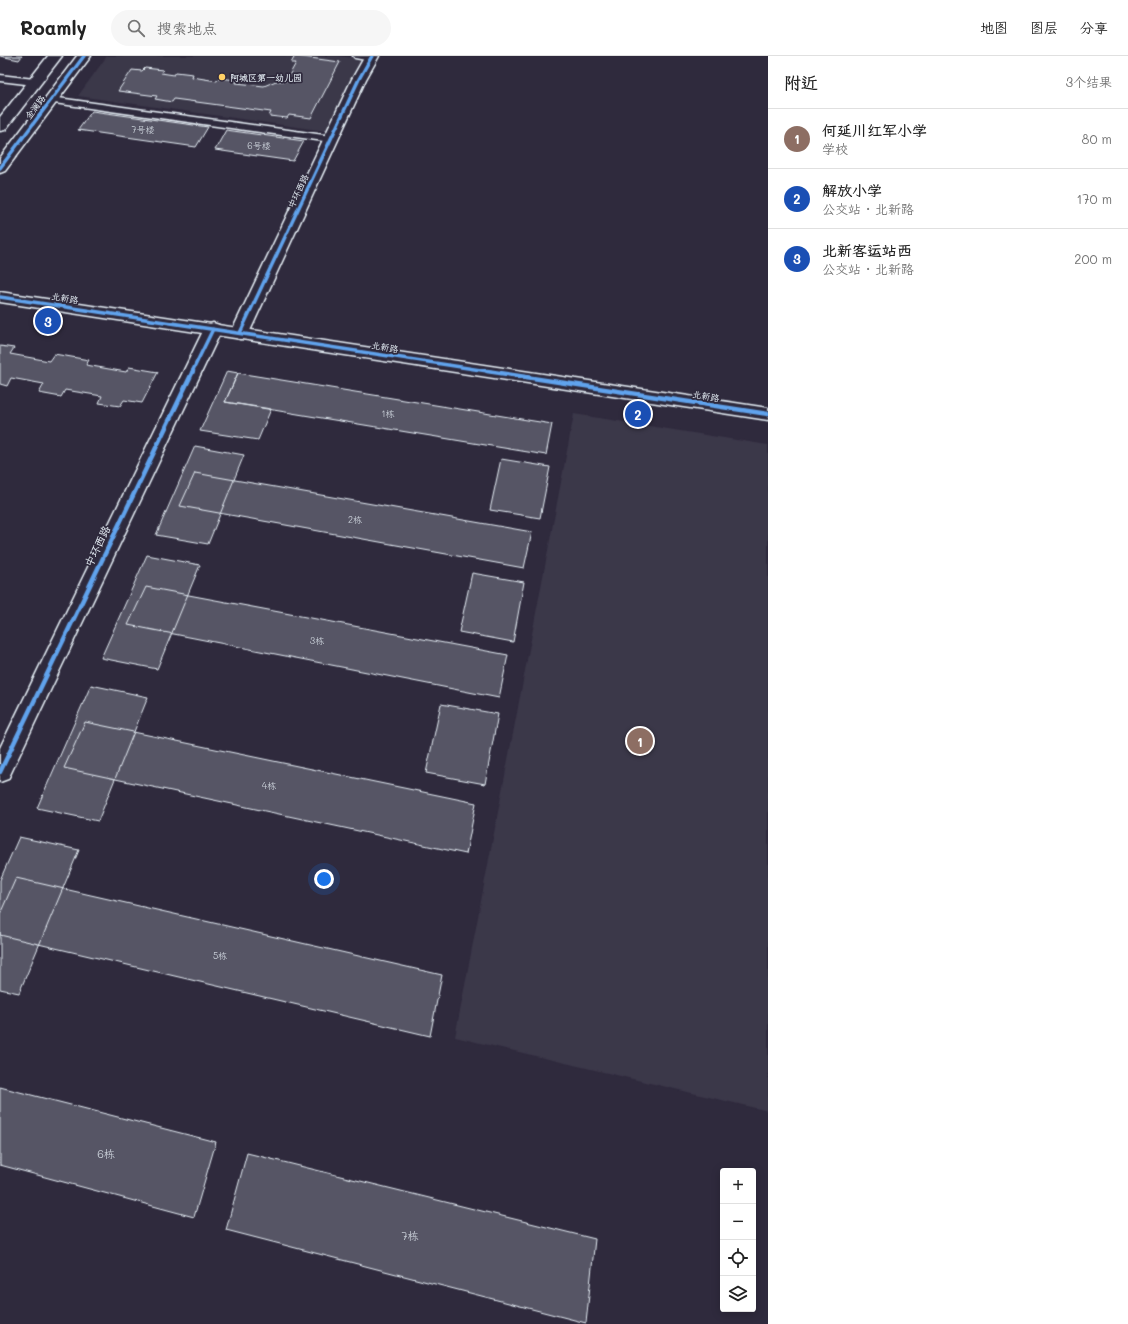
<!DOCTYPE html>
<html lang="zh">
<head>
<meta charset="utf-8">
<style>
	:root { --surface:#fff; --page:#f6f6f6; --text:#222; --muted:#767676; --line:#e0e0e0; --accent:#857141 }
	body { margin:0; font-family:Mali,"LXGW WenKai TC",sans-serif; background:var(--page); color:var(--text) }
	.controls { position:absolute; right:12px; bottom:12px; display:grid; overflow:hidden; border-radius:4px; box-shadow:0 2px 10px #0003 }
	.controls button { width:36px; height:36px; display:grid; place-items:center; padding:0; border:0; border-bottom:1px solid var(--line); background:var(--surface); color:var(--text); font:20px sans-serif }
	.you { position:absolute; left:324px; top:823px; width:14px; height:14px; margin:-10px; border:3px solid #fff; border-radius:50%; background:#1a73e8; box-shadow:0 0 0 6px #1a73e833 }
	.badge { display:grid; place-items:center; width:26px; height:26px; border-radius:50%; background:var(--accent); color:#fff; font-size:13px; font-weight:700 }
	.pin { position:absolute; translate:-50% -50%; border:2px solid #fff; box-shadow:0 1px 4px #0006 }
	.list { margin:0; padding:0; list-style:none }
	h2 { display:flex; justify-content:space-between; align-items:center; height:52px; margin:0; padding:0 16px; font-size:17px }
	h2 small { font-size:13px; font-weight:400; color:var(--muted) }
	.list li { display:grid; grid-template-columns:26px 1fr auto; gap:12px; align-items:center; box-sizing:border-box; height:60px; padding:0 16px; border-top:1px solid var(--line) }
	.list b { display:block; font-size:15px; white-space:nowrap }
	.list p { margin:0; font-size:13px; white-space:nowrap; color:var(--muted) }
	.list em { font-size:13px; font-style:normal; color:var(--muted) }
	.icon { flex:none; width:22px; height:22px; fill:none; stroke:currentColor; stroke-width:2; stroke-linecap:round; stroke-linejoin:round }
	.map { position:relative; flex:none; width:768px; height:1268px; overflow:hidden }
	header { display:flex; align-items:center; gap:24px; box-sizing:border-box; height:56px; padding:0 20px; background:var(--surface); border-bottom:1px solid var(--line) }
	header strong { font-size:19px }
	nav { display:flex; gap:22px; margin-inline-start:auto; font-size:14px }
	.search { width:280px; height:36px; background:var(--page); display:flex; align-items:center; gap:10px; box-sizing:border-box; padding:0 14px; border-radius:22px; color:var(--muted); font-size:15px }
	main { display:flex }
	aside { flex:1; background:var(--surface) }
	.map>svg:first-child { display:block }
	.built { fill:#3b3749 }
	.building { fill:#575565; stroke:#e8f1f8 }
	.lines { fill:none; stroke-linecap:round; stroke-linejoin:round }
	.service-casing { stroke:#e8f1f8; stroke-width:3 }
	.minor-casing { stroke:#e8f1f8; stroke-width:3 }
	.tertiary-casing { stroke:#e8f1f8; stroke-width:3 }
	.service { fill:#2f2a3d; fill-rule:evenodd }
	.minor { fill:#2f2a3d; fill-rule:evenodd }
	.tertiary { fill:#2f2a3d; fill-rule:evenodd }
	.cycleway-far1-casing { stroke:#2f2a3d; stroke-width:5.5 }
	.cycleway-casing { stroke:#2f2a3d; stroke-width:7 }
	.cycleway-far1 { stroke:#60a3ed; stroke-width:3.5 }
	.cycleway { stroke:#60a3ed; stroke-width:4.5 }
	.poi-dot { fill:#ffd166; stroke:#2f2a3d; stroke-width:1.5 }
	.labels { text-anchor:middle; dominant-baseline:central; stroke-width:3.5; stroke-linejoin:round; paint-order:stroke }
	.far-poi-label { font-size:9px; font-weight:bold; fill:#e8f1f8; stroke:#2f2a3d; text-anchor:start }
	.far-street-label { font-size:9px; fill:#e8f1f8; stroke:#2f2a3d }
	.number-label { font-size:9px; fill:#c4cad3 }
	.street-label { font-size:11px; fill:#e8f1f8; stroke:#2f2a3d }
	.near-number-label { font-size:11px; fill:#c4cad3 }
</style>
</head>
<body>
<header>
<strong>Roamly</strong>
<div class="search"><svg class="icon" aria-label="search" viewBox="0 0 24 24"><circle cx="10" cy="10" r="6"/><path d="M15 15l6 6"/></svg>搜索地点</div>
<nav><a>地图</a><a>图层</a><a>分享</a></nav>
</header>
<main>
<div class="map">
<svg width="768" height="1268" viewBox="0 0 768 1268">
	<rect width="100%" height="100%" fill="#2f2a3d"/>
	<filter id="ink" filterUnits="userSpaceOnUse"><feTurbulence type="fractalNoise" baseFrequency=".025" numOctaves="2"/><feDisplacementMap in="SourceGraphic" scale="8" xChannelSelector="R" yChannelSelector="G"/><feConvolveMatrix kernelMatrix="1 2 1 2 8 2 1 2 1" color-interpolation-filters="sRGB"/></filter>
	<g filter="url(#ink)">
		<!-- built -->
		<path class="built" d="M107 0H338L362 3 326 75 78 40Z
			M574 358 768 389V1055L455 981Z"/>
		<!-- building -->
		<path class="building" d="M0 0H22L19 4Z
			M295 0 340 6 311 62 289 59 287 62 269 60 271 56 174 43 172 46 155 43 157 40 118 35 132 14 142 15 145 12 163 14 161 17 174 19 176 16 193 18 192 21 217 25 219 22 237 24 236 27 264 30 276 25H286L296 7H291Z
			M92 55 208 71 196 91 78 74Z
			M226 74 304 85 293 105 215 94Z
			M0 290 14 292 10 298 49 305 54 298 89 304 86 309 126 316 129 311 158 316 142 347 124 344 120 350 99 347 102 340 65 334 61 341 39 337 44 328 11 322 7 330 0 328Z
			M227 315 238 317 225 346 271 353 258 384 200 375Z
			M238 317 552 368 546 399 225 346Z
			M195 390 244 399 208 488 156 479Z
			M501 403 550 411 540 462 490 454Z
			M195 417 532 476 524 512 180 450Z
			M147 499 200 509 157 613 101 602Z
			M472 517 524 526 513 586 459 576Z
			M146 531 508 599 499 642 128 569Z
			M91 629 148 641 98 765 37 752Z
			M441 648 498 658 485 728 426 717Z
			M85 666 476 747 466 798 64 712Z
			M19 781 79 794 19 937 0 933V824Z
			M16 822 442 919 430 980 0 879V858Z
			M0 1031 216 1086 194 1161 0 1109Z
			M247 1097 595 1183 586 1267 226 1174Z"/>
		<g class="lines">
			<defs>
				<path id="service" d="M353 0H375L376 2 371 5 355 2Z
					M0 19 34 23 39 26 34 29 0 25Z
					M51 41 331 80 336 83 331 86 47 46 46 44Z"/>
				<path id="minor" d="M365 0H379L366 23 249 277 246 281 240 283 234 281 231 277 352 23Z
					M213 267 219 269 222 273 8 723 0 726V692L204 273 207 269Z"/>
				<path id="tertiary" d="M48 0H62L5 74 0 75V61Z
					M77 0H91L5 115 0 117V102Z
					M0 236 768 352V364L0 246Z"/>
			</defs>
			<!-- service casing -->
			<use href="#service" class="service-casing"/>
			<!-- minor casing -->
			<use href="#minor" class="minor-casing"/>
			<!-- tertiary casing -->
			<use href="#tertiary" class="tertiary-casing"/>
			<!-- service -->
			<use href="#service" class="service"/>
			<!-- minor -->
			<use href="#minor" class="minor"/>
			<!-- tertiary -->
			<use href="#tertiary" class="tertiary"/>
			<defs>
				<path id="cycleway-far1" d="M0 112 84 0
					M0 241 494 316
					M240 277 359 23 372 0
					M192 316 213 273"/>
				<path id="cycleway" d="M487 315 768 358
					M0 716 193 315"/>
			</defs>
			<!-- cycleway-far1 casing -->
			<use href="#cycleway-far1" class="cycleway-far1-casing"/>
			<!-- cycleway casing -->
			<use href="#cycleway" class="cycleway-casing"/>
			<!-- cycleway-far1 -->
			<use href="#cycleway-far1" class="cycleway-far1"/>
			<!-- cycleway -->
			<use href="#cycleway" class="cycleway"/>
		</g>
	</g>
	<!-- markers -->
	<circle class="poi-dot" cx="222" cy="21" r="4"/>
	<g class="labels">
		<!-- far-poi labels -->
		<g class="far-poi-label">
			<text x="230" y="21">阿城区第一幼儿园</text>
		</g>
		<!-- far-street labels -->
		<g class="far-street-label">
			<text transform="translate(35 51) rotate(-53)">金澜路</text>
			<text transform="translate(298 135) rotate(-65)">中环西路</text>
			<text transform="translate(65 242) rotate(9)">北新路</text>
			<text transform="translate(385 291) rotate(9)">北新路</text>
			<text transform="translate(706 340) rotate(9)">北新路</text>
		</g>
		<!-- number labels -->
		<g class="number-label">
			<text x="143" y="73">7号楼</text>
			<text x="259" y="89">6号楼</text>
			<text x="388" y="357">1栋</text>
			<text x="355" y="463">2栋</text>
			<text x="317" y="584">3栋</text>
			<text x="269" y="729">4栋</text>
			<text x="220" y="899">5栋</text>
		</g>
		<!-- street labels -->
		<g class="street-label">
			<text transform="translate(97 490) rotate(-64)">中环西路</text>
		</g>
		<!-- near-number labels -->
		<g class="near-number-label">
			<text x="106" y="1097">6栋</text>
			<text x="410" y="1179">7栋</text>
		</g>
	</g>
</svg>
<div class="controls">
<button>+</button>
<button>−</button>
<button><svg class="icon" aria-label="locate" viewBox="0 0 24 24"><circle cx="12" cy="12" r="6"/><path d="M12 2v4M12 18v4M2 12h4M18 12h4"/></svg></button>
<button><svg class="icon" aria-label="layers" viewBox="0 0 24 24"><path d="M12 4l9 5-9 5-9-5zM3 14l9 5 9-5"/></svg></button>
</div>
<div class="you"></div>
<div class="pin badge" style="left:640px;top:685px;background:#8d6e63">1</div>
<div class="pin badge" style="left:638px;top:358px;background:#1a4fb4">2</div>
<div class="pin badge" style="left:48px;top:265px;background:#1a4fb4">3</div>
</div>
<aside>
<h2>附近<small>3个结果</small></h2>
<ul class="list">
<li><span class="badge" style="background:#8d6e63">1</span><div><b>何延川红军小学</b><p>学校</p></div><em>80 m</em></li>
<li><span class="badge" style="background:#1a4fb4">2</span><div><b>解放小学</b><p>公交站 · 北新路</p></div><em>170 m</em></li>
<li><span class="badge" style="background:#1a4fb4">3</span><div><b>北新客运站西</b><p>公交站 · 北新路</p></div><em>200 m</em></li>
</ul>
</aside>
</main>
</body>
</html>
